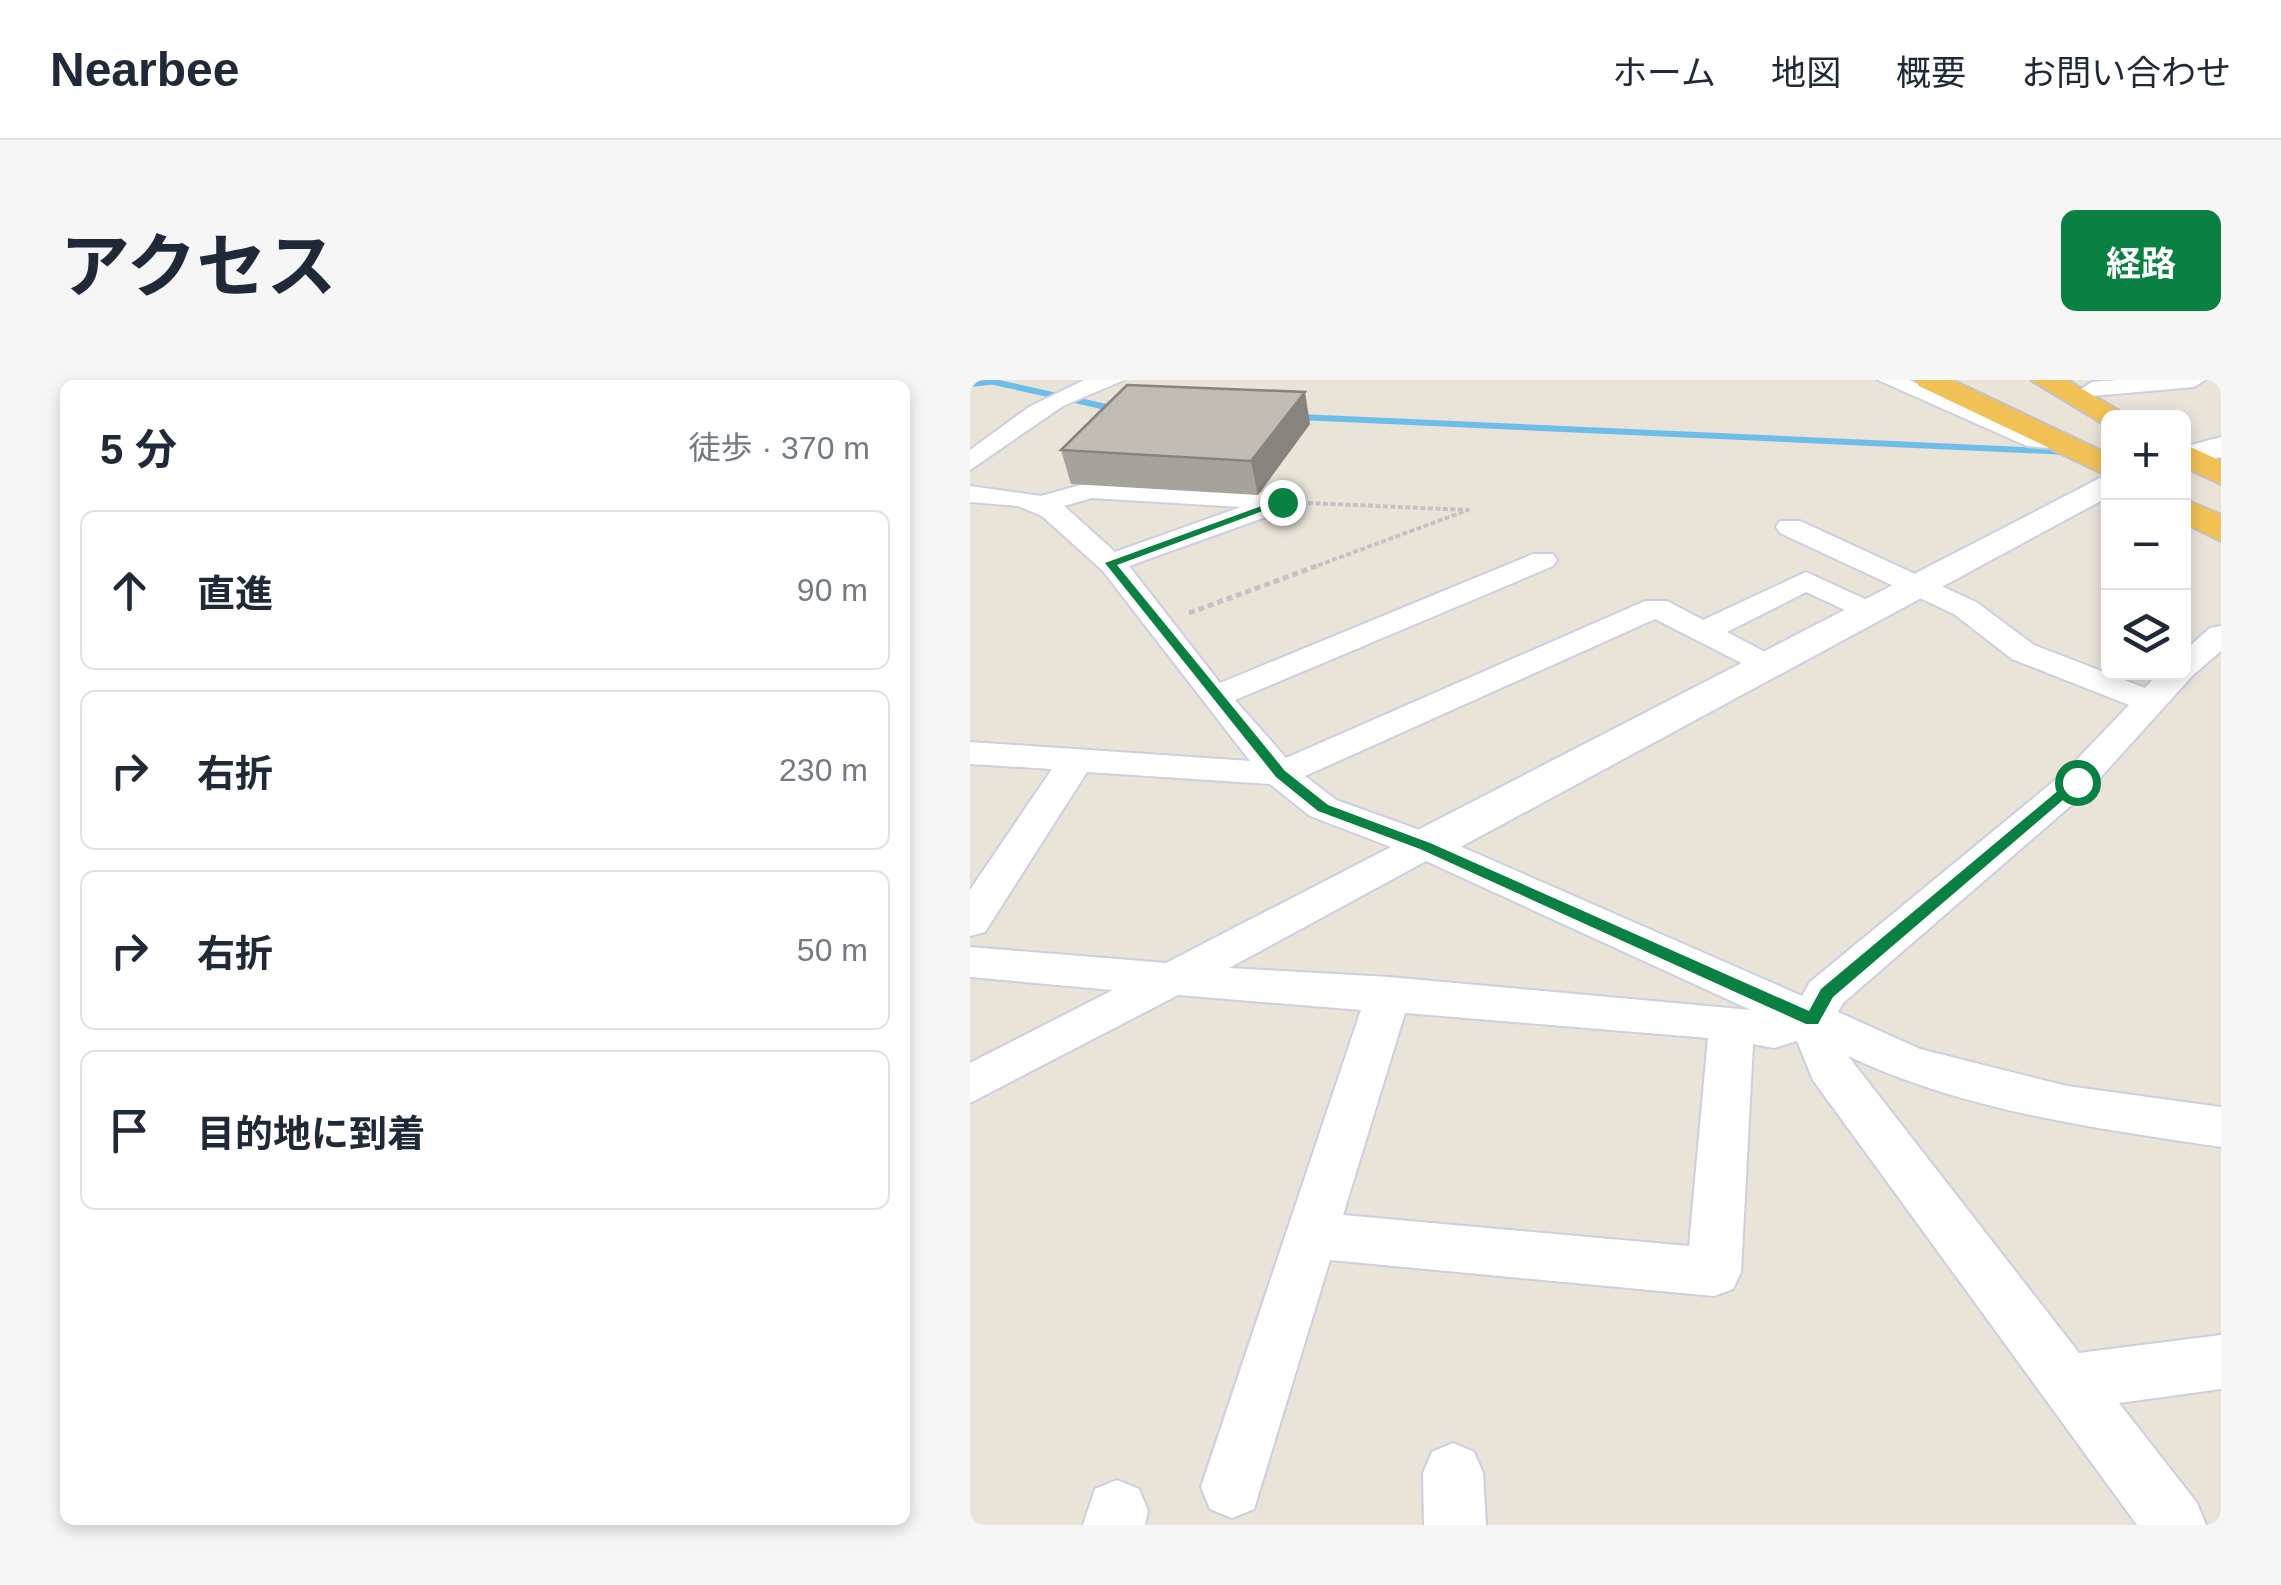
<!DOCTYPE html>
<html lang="ja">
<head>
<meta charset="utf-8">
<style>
	:root { --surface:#fff; --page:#f6f6f7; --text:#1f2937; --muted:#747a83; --line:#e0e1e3; --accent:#0b8043 }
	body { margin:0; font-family:Helvetica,"Noto Sans JP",sans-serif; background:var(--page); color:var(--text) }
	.controls { position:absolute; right:30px; top:30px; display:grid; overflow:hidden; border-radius:15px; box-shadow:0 5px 15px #0003 }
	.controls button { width:90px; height:90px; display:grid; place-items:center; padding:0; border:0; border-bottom:2px solid var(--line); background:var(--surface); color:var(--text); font:50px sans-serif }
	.stop { position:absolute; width:30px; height:30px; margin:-22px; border:8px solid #0b8043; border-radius:50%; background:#fff }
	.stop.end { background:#0b8043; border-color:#fff; box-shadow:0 2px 10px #0008 }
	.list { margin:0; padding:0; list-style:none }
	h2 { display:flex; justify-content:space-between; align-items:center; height:130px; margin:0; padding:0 40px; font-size:42px }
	h2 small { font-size:32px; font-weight:400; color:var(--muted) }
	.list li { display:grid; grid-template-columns:65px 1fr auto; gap:30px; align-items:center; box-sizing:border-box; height:160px; margin:0 20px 20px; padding:0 20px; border:2px solid var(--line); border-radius:15px }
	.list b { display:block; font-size:38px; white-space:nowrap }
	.list em { font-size:32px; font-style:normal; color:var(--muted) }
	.icon { flex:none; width:55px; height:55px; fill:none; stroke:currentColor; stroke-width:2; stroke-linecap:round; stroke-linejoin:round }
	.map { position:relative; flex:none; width:1251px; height:1145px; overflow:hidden; border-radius:15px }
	header { display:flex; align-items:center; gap:60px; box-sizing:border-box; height:140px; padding:0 50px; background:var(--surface); border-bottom:2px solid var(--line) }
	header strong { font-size:48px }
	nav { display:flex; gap:55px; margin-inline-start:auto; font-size:35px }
	.intro { display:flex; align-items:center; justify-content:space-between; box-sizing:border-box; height:240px; padding:0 60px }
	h1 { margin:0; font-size:70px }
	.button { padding:25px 45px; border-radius:15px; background:var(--accent); color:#fff; font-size:35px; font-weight:700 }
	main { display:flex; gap:60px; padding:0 60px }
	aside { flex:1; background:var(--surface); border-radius:15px; box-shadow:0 5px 15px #0003 }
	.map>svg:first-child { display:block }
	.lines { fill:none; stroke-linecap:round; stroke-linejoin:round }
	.stream { stroke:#6cbdea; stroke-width:6 }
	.minor-casing { stroke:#cdcfe0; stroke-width:4 }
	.tertiary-casing { stroke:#cdcfe0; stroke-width:4 }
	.secondary-casing { stroke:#cdcfe0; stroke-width:4 }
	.trunk-casing { stroke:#c3c3c3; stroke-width:4 }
	.path-far1 { stroke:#c3c3c3; stroke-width:4; stroke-dasharray:5 2.5; stroke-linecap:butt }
	.path { stroke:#c3c3c3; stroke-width:5; stroke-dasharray:6 4; stroke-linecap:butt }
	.minor { fill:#fff; fill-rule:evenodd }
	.tertiary { fill:#fff; fill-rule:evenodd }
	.secondary { fill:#fff; fill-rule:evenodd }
	.trunk { fill:#f2c156; fill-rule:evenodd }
	.wall { fill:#a6a39c }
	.shaded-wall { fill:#87847f }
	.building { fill:#c1bdb5; stroke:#87847f; stroke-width:2.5 }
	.route { fill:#0b8043 }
</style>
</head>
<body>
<header>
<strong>Nearbee</strong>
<nav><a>ホーム</a><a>地図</a><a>概要</a><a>お問い合わせ</a></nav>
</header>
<div class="intro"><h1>アクセス</h1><a class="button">経路</a></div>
<main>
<aside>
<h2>5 分<small>徒歩 · 370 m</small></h2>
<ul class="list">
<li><svg class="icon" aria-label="ahead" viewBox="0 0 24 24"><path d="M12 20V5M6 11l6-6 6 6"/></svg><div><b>直進</b></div><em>90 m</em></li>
<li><svg class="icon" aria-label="right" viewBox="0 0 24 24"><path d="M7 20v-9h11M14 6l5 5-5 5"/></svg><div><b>右折</b></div><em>230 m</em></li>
<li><svg class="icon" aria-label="right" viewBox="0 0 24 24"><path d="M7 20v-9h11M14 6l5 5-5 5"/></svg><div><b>右折</b></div><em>50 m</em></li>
<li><svg class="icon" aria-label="arrive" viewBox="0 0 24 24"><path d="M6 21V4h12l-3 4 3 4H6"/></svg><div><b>目的地に到着</b></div></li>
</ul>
</aside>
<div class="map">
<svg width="1251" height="1145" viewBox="0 0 1251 1145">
	<rect width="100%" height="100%" fill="#e9e3d8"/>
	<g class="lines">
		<!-- stream -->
		<path class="stream" d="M20 1 145 29
			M0 4 28 1
			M329 37 1099 72"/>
		<defs>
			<path id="minor" d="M114 0H154L93 26 0 90V70L59 27Z
				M908 0H939L1070 54 1092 55 1104 62 1092 69 1057 66Z
				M1147 0H1235L1224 7 1122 16 1111 9 1122 2Z
				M121 102 312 114 325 122 321 128 159 186 250 303 563 174H583L587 180 583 186 265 320 316 378 675 221H697L733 240 836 192 910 226 914 232 910 238 899 241 836 212 757 252 808 279 813 286 808 293 797 296 685 239 335 396 366 420 469 457 832 616 840 602 1094 393 1159 325 1042 279 984 234 810 153 806 147 810 141H830L1006 222 1064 265 1175 308 1189 292H1214V271L1240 248 1251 246V271L1223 295 1120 409 873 623 868 632 950 669 1097 706 1251 727V767C1125 748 994 731 878 676L1109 973 1251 955V1009L1149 1023 1227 1123 1236 1145H1167L843 700 827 661 804 668 783 664 771 892 763 909 744 916 360 880 284 1129 262 1138 240 1129 231 1107 391 630 208 615 0 723V683L143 610 0 597V567L196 583 421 467 340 436 300 404 117 392 15 552 0 556V510L82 389 0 384V362L280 381 133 191 72 136 48 126 0 122V106L71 116ZM122 118 271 127 145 172 94 126ZM456 481 781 630 419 597 259 588ZM435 633 738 658 719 866 373 835Z
				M483 1063 504 1072 513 1093 516 1145H454L453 1093 462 1072Z
				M147 1100 169 1109 178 1131 175 1145H113L125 1109Z"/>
			<path id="tertiary" d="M1138 94V117L472 477 455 481 438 477 431 466 438 455Z"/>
			<path id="secondary" d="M1251 57V77L1214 87V67Z"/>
			<path id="trunk" d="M945 0H982L1138 74V96L949 6Z
				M1061 0H1097L1161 38H1138L1135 45Z
				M1214 64 1251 81V104L1214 87Z
				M1214 119 1251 135V161L1214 143Z"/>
		</defs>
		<!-- minor casing -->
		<use href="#minor" class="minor-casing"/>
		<!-- tertiary casing -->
		<use href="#tertiary" class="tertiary-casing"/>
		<!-- secondary casing -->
		<use href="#secondary" class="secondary-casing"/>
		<!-- trunk casing -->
		<use href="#trunk" class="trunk-casing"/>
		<!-- path-far1 -->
		<path class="path-far1" d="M338 123 498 130 341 188"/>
		<!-- path -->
		<path class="path" d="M219 233 347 186"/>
		<!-- minor -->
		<use href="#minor" class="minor"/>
		<!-- tertiary -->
		<use href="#tertiary" class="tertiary"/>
		<!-- secondary -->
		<use href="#secondary" class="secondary"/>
		<!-- trunk -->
		<use href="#trunk" class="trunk"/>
	</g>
	<!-- wall -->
	<path class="wall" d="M340 44 288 115 101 104 91 70Z"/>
	<!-- shaded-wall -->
	<path class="shaded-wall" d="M335 12 340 44 288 115 281 81Z"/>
	<!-- building -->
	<path class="building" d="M157 5 335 12 281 81 91 70Z"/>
	<!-- route -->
	<path class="route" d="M308 120 317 122 147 185 315 391 358 425 460 463 839 631 851 609 1102 399 1114 402 863 617 848 644H836L450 469 348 431 306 397 135 183Z"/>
</svg>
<div class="controls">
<button>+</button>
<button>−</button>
<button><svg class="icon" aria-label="layers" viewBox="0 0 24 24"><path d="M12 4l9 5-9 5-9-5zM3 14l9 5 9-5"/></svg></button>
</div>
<div class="stop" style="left:1107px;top:402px"></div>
<div class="stop end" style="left:312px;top:122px"></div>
</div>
</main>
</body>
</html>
